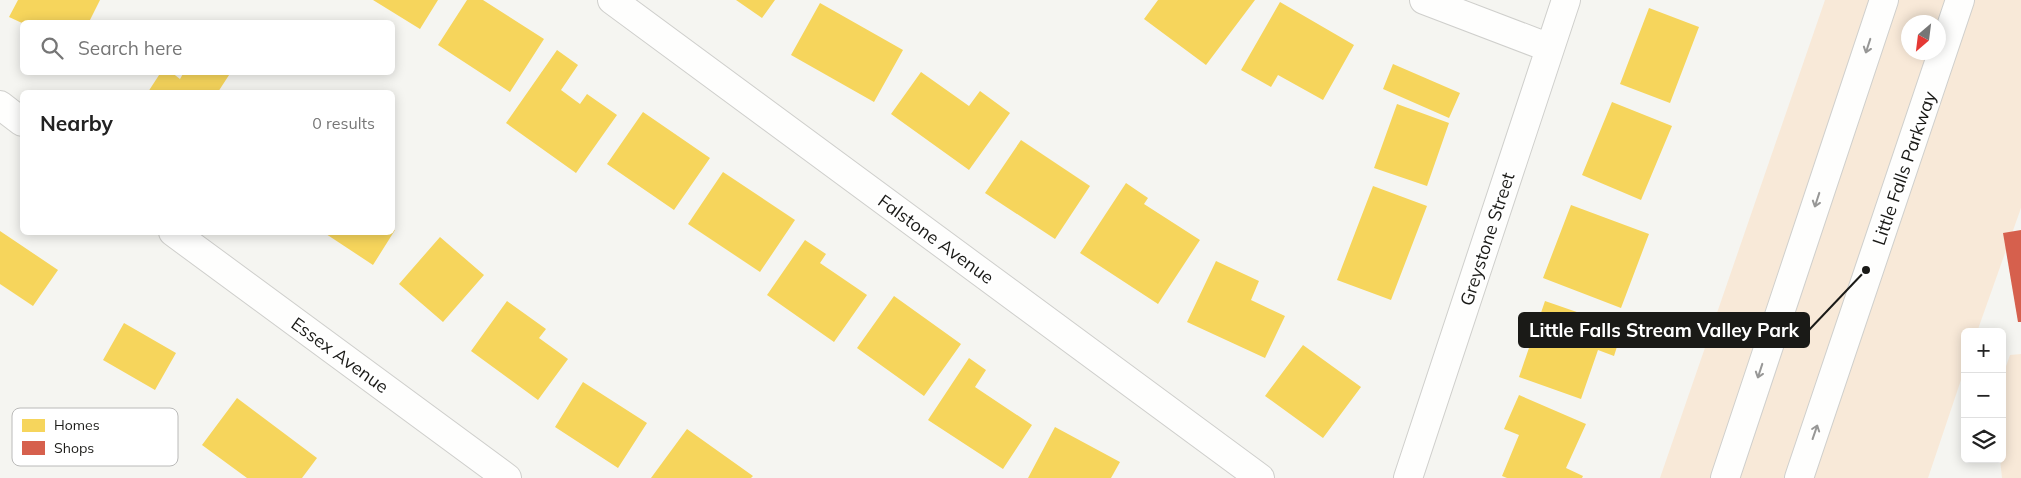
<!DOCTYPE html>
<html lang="en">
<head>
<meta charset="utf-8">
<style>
	:root { --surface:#fff; --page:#f2f2f2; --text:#222; --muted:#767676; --line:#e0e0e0 }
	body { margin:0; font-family:Mulish,sans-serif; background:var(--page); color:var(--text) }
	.controls { position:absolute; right:15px; bottom:15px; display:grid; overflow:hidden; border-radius:8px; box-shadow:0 2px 12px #0003 }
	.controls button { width:45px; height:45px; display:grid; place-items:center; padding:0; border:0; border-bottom:1px solid var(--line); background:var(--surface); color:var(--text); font:25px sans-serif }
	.compass { position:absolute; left:1901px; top:15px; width:45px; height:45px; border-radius:50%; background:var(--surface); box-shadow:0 2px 12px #0003; rotate:208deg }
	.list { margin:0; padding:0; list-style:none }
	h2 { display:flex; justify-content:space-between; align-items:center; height:65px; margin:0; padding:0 20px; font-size:21px }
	h2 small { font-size:16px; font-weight:400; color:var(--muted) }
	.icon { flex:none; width:28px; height:28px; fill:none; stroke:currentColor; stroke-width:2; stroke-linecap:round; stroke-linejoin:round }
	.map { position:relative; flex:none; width:2021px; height:478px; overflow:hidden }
	.search { position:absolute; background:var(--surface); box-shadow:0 2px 12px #0003; left:20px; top:20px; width:375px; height:55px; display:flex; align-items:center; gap:12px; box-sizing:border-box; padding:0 18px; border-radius:8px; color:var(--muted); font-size:19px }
	.panel { position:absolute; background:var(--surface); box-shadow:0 2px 12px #0003; left:20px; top:90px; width:375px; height:145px; border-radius:8px }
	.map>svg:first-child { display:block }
	.green { fill:#f8e9d8; fill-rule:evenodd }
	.homes { fill:#f6d55c }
	.shops { fill:#d6604d }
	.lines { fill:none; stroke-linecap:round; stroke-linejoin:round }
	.minor-casing { stroke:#cfcfcc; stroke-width:30 }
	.major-casing { stroke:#cfcfcc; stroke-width:30 }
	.minor { stroke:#fefefd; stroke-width:28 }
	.major { stroke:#fefefd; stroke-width:28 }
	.oneway { stroke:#979796 }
	.labels { text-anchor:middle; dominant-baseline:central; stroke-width:5; stroke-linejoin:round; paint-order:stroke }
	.street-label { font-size:18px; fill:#1a1a17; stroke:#fff }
	.key { fill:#fff; stroke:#babab9; stroke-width:1 }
	.key-label { font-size:14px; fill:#1a1a17 }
	.leader { fill:none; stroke:#1a1a17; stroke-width:2 }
	.callout-dot { fill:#1a1a17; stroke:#fff; stroke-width:2 }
	.callout { fill:#1a1a17; stroke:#1a1a17; stroke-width:2 }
	.callout-label { font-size:19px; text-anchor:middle; font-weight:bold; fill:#fff }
</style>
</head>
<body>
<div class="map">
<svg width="2021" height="478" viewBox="0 0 2021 478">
	<rect width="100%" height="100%" fill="#f5f5f1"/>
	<!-- green -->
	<path class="green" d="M1825 0H2021V208L1977 332H1965V368L1928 478H1660ZM1908 22H1938V52H1908Z
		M2021 354V478H2002L2000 459H2002V378L2010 355Z"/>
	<!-- homes -->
	<path class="homes" d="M18 0H100L89 22 22 23 9 17Z
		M373 0H438L420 29Z
		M467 0H483L544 39 510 92 438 45Z
		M736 0H775L762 18Z
		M1158 0H1255L1206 65 1144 19Z
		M1280 2 1354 45 1323 100 1278 75 1271 87 1241 70Z
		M820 3 903 50 874 102 791 55Z
		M1649 8 1699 27 1670 103 1620 84Z
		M557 50 578 65 561 90 580 104 587 94 617 115 576 173 506 123Z
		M1393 64 1460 93 1449 118 1383 89Z
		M161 72H171L180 79 184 72H231L218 92H148Z
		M921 72 969 106 980 91 1010 113 969 170 891 114Z
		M1612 102 1672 126 1641 200 1582 175Z
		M1397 104 1449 123 1427 186 1374 168Z
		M643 112 710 158 674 210 607 164Z
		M1021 140 1090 186 1055 239 985 193Z
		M723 172 795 220 760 272 688 224Z
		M1126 183 1148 198 1144 204 1200 240 1158 304 1080 253Z
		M1373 186 1427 206 1391 300 1337 280Z
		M1571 205 1649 234 1621 308 1543 278Z
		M392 229 395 230 373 265 323 232H392Z
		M0 231 58 270 33 306 0 284Z
		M440 237 484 275 443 322 399 284Z
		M805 240 826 254 820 263 867 295 834 342 767 295Z
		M1216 261 1259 281 1251 300 1285 316 1265 358 1187 322Z
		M894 296 961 344 924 396 857 348Z
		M507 301 546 329 539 338 568 359 538 400 471 351Z
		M1545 301 1623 328 1614 356 1598 350 1581 399 1519 377Z
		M124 323 176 353 155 390 103 360Z
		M1303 345 1361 387 1323 438 1265 396Z
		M969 358 986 370 975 387 1032 425 1003 469 928 420Z
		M583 382 647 423 618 468 555 427Z
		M1519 395 1586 424 1566 468 1583 476 1582 478H1507L1502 476 1519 435 1504 429Z
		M237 398 317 458 302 478H247L202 445Z
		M1055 427 1120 462 1111 478H1028Z
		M687 429 753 476 751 478H651Z"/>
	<!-- shops -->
	<path class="shops" d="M2021 230V322H2018L2003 233Z"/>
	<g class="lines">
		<defs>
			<path id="minor" d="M612 0 1260 478
				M1424 0 1550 48
				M0 105 22 122
				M173 232 507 478
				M1408 478 1566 0"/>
			<path id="major" d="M1725 478 1884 0
				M1799 478 1960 0"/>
		</defs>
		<!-- minor casing -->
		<use href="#minor" class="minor-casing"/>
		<!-- major casing -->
		<use href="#major" class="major-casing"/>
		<!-- minor -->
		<use href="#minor" class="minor"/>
		<!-- major -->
		<use href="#major" class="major"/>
	</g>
	<!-- one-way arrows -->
	<defs><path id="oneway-shaft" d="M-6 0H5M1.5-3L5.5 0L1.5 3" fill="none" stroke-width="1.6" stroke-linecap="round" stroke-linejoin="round" transform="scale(1.25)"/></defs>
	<g class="oneway">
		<use href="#oneway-shaft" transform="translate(1868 46) rotate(108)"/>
		<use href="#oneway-shaft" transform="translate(1817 200) rotate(108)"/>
		<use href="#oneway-shaft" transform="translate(1760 371) rotate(108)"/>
		<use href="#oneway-shaft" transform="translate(1815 432) rotate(-71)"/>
	</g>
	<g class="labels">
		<!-- street labels -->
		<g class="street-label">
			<text transform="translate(1904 168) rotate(-71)">Little Falls Parkway</text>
			<text transform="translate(936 239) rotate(36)">Falstone Avenue</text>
			<text transform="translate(1487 239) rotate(-72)">Greystone Street</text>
			<text transform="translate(340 355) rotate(36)">Essex Avenue</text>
		</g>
	</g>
	<!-- legend -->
	<rect x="12" y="408" width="166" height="58" rx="8" class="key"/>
	<rect x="22" y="419" width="23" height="13" fill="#f6d55c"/>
	<rect x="22" y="441" width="23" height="14" fill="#d6604d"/>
	<g class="key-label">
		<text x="54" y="430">Homes</text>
		<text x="54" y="453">Shops</text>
	</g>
	<!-- callouts -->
	<path class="leader" d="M1866 270L1809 330"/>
	<circle class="callout-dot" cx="1866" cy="270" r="5"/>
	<rect class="callout" x="1519" y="313" width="290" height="34" rx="5"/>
	<g class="callout-label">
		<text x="1664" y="337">Little Falls Stream Valley Park</text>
	</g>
</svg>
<div class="controls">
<button>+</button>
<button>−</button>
<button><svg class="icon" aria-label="layers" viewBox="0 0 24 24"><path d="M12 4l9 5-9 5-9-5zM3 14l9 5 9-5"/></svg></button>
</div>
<svg class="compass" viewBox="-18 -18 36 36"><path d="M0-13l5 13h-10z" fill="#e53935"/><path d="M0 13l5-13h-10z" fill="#767676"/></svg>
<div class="search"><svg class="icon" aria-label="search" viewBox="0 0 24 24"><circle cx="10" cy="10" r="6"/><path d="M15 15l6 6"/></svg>Search here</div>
<section class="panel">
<h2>Nearby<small>0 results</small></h2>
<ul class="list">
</ul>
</section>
</div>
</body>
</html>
